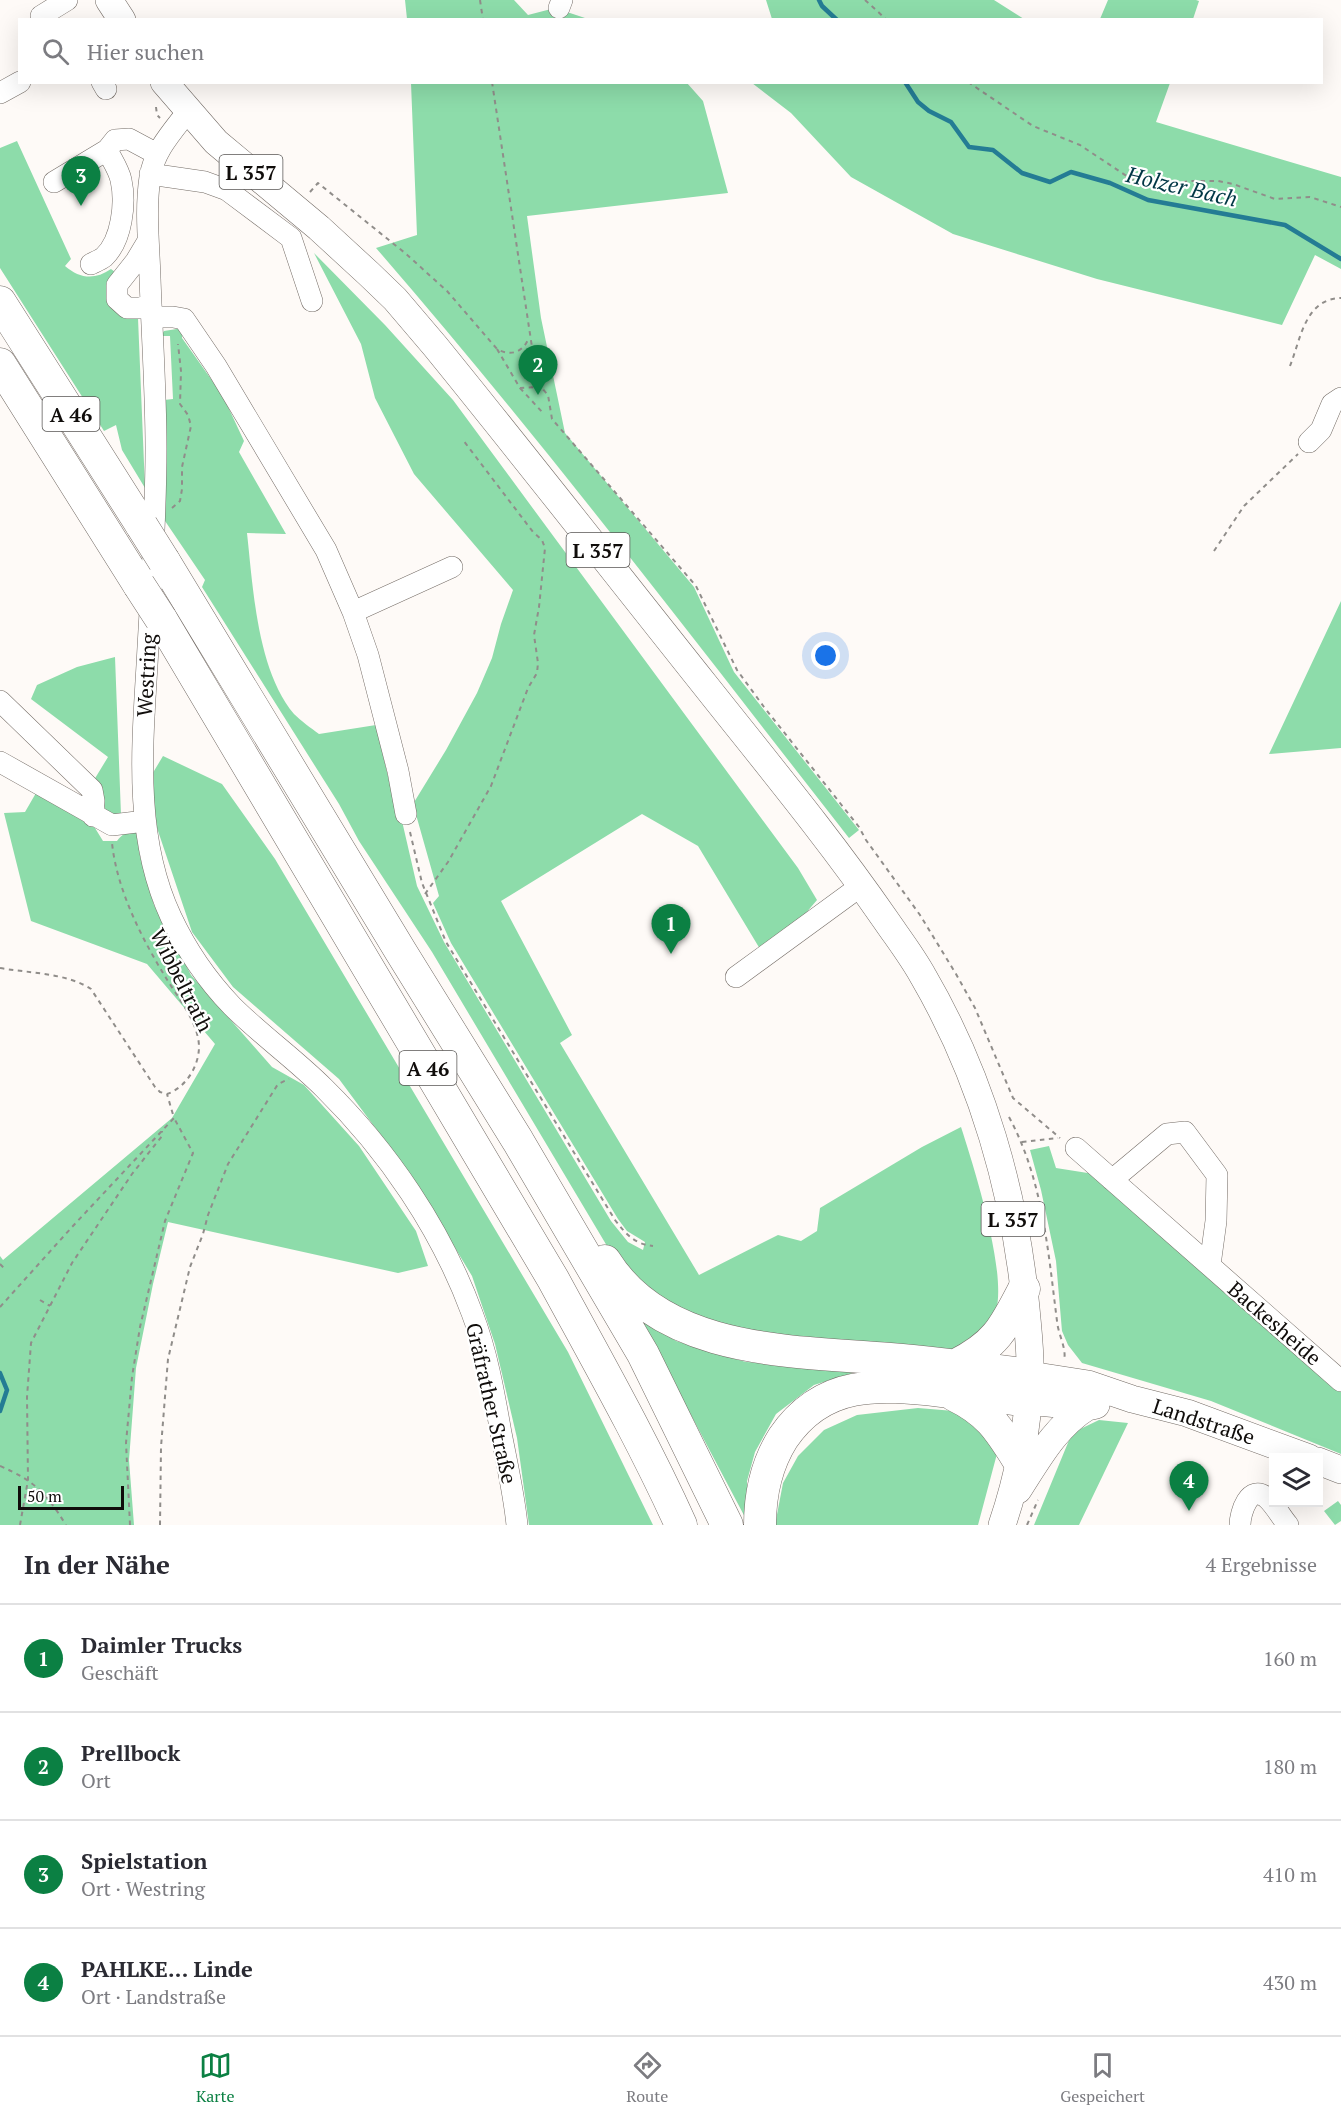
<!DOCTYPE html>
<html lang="de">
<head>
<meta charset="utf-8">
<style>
	:root { --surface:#fff; --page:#f7f7f7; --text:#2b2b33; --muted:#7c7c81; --line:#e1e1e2; --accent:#0b8043 }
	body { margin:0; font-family:"PT Serif",serif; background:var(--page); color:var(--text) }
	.controls { position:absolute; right:18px; bottom:18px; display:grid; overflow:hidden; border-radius:0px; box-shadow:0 6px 24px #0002 }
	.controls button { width:54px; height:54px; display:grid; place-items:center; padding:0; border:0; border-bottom:2px solid var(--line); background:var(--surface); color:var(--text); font:30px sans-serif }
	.scale { position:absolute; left:18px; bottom:15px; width:106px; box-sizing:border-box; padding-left:6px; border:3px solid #100d0b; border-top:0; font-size:16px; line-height:21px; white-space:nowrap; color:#100d0b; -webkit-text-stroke:4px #fff; paint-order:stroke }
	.you { position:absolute; left:826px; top:656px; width:21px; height:21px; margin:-15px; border:4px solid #fff; border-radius:50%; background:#1a73e8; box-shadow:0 0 0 9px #1a73e833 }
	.badge { display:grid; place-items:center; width:39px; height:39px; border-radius:50%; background:var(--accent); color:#fff; font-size:20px; font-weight:700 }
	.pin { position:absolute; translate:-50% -50px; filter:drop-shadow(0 2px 3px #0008) }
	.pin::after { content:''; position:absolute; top:32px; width:21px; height:18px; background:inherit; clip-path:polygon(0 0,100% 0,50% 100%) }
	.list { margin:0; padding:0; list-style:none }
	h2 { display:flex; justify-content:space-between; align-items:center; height:78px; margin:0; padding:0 24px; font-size:26px }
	h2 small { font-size:20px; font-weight:400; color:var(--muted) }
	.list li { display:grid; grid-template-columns:39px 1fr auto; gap:18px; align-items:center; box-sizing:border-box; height:108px; padding:0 24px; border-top:2px solid var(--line) }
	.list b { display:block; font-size:22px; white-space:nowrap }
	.list p { margin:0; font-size:20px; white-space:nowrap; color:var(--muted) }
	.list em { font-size:20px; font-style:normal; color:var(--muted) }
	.icon { flex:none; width:33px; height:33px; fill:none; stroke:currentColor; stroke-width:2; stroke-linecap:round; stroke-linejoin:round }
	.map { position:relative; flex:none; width:1341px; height:1525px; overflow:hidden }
	.search { position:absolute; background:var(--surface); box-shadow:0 6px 24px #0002; left:18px; right:18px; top:18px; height:66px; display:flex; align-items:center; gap:15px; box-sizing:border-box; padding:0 21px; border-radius:0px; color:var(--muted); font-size:22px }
	.sheet { height:510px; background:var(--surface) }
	nav { display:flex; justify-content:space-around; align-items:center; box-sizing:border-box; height:84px; border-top:2px solid var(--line); background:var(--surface); font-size:16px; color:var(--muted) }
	nav a { display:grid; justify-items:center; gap:3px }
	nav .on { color:var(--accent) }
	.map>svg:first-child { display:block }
	.green { fill:#8ddcaa }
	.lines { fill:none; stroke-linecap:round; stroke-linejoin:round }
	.stream { stroke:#247c94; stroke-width:4.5 }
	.minor-casing { stroke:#746c66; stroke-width:22 }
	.major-casing { stroke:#746c66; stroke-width:28 }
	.highway-casing { stroke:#746c66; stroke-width:33 }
	.path { stroke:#908d8a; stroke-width:2; stroke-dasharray:4.5 4.5; stroke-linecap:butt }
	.minor { stroke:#fff; stroke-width:21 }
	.major { stroke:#fff; stroke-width:27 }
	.highway { stroke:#fff; stroke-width:32 }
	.highway-bridge-casing { stroke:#746c66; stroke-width:33; stroke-linecap:butt }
	.highway-bridge { stroke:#fff; stroke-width:32 }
	.labels { text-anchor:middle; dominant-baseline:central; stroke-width:4.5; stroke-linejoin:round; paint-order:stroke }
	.shield { fill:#fff; stroke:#585654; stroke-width:1.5 }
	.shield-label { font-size:20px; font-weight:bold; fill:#100d0b }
	.street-label { font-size:21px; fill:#100d0b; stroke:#fff }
	.water-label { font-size:22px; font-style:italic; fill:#003745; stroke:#fff }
</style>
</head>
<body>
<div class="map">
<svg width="1341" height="1525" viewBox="0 0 1341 1525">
	<rect width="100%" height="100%" fill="#fefaf7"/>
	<!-- green -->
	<path class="green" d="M405 0H514L528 15 555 8 588 19H407Z
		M766 0H994L1024 19H772Z
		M1108 0H1196L1199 1 1193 19H1100Z
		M411 83H687L703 101 728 193 527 216 541 318 565 433 694 587 734 672 859 830 849 838C694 640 541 438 376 248L417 235Z
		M752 83H1170L1156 122 1341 177V269L1315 255 1282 325 1097 279 953 234 851 177 791 113Z
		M17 141 71 259 65 266C80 279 95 280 111 269L115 272 138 318 145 488 122 450 116 425 104 431 0 268V148Z
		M314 253 385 325 453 400 798 868 817 900 800 920 760 949 698 846 642 814 501 901 572 1035 560 1043 699 1275 778 1235 801 1241 817 1231 820 1208 922 1147 961 1127C974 1167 1007 1272 996 1311 994 1322 973 1342 963 1347 959 1349 953 1349 949 1350L762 1337 667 1311 621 1264 607 1246 432 952 359 841 339 804 202 587 205 580 163 518 164 400 173 399 170 336H161L164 331 183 328 182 338 223 396 244 441 239 452 286 534 247 533C253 587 257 670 294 714 301 721 311 728 319 734L376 725 394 802 402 821 417 886 444 942 611 1221 628 1242 643 1250 645 1242 627 1231 618 1219 451 943 433 903 439 896 413 804 446 750 477 693 492 658 501 624 513 590 414 474 375 398 361 344Z
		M1341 601V748L1269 754Z
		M115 657 121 815 108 816 94 780 108 757 31 699 37 685 77 667Z
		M163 756 222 784 275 859 568 1352 653 1525H529L517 1438 495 1344 472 1276 414 1180 339 1079 233 987 192 932 157 828 148 781Z
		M36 793 95 828 103 841H117C123 833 127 832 137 833L140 856 154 905 191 975 272 1067 304 1085 359 1146 416 1231 428 1266 398 1273 168 1222 153 1284 136 1368 129 1460 134 1525H0V1256L3 1260 172 1118 215 1044 147 964 31 921 4 813 25 812Z
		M1049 1146 1056 1168 1094 1174 1341 1388V1454L1211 1401 1082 1363 1068 1345 1062 1331 1056 1261 1041 1190 1030 1150Z
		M636 1311 676 1341 746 1362 866 1369 814 1385 776 1414 755 1452 747 1481V1521Z
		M918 1408 966 1412 998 1450 978 1525H775L783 1483 798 1456 824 1430 857 1415Z
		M1099 1420 1128 1423 1079 1525H1034L1072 1433Z
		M1338 1501 1341 1505V1521L1335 1525 1324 1511Z"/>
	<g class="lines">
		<!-- stream -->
		<path class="stream" d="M819 0 822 6 837 20
			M905 82 918 102 929 111 951 122 969 147 993 150 1022 173 1050 182 1071 172 1110 183 1148 200 1285 225 1341 259
			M0 1411 7 1390 0 1373"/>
		<defs>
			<path id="minor" d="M559 8 562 0
				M41 16 67 0
				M102 82 106 89
				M0 93 20 82
				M188 111C172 132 154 151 150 177 145 210 149 245 150 278 152 335 156 392 156 448 156 521 151 593 147 665 142 749 134 838 171 917 186 949 207 980 232 1006 261 1035 295 1059 324 1088 388 1151 441 1229 472 1313 487 1352 494 1393 501 1433 507 1464 514 1494 517 1525
				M150 174 205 182 227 190 291 238 312 301
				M54 182 107 150 115 140 129 139 157 154
				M148 241 136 261 117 285V299L127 308H140L151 305
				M91 264C95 262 100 260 104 257 122 240 126 203 121 180 119 170 112 160 107 150
				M152 317H173L184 319 216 366 326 550 353 612 368 655 398 771 406 814
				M1309 442 1321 430 1332 404 1341 398
				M353 612 452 567
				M0 701 92 790 94 801 93 816
				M0 762 112 825 145 821
				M736 977 862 885
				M1076 1148 1341 1381
				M1112 1180 1167 1134 1185 1132 1217 1175 1216 1221 1210 1265
				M1240 1525C1240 1513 1249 1483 1267 1498 1275 1505 1281 1517 1288 1525"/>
			<path id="major" d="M109 0 122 20
				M164 82 216 142 319 228 369 274 395 299 435 346C526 458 615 572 705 685 766 762 829 838 885 919 898 938 912 956 923 976 982 1077 1015 1193 1026 1308 1028 1331 1031 1354 1030 1377 1028 1426 1018 1478 1002 1525
				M1030 1375 1088 1384 1132 1399 1187 1413 1309 1458
				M1029 1401 1087 1407 1096 1405
				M1318 1461 1341 1470
				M1018 1490C1038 1459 1055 1427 1087 1407"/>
			<path id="highway" d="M0 302 142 526
				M0 364 139 585
				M164 561 401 952 518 1141 643 1354 727 1525
				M161 619 553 1279C597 1360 643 1441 681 1525
				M605 1261C663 1354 793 1351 890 1359 937 1363 984 1369 1030 1375
				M956 1365C996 1345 1004 1328 1024 1289
				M954 1395C989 1412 999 1429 1019 1461
				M760 1525C760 1494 766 1465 783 1438 823 1379 879 1384 942 1391 971 1394 1000 1397 1029 1401"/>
		</defs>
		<!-- minor casing -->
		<use href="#minor" class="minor-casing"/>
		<!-- major casing -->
		<use href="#major" class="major-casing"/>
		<!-- highway casing -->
		<use href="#highway" class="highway-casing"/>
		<!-- path -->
		<path class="path" d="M480 0 483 20
			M865 0 887 20
			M492 82 538 387H541L548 395 552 419 696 586 737 670 764 707 859 827 866 840 920 915 956 974 975 1008 1013 1098 1060 1138
			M968 82 1033 126 1080 145 1131 179 1147 184 1161 185 1191 181H1218L1233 184 1275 199 1310 197 1341 207
			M156 107 157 115 160 118
			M310 192 318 183 405 253 447 291 497 349C511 357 524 352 529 337
			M497 349 520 388 538 387
			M1290 366C1301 338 1305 299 1341 298
			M520 388 543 413
			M172 508 180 501 182 489V467L191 426 188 415 180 404 181 371 178 344
			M1214 551 1244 506 1298 454
			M410 832 422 883 446 942 615 1220C626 1234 634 1244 653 1246
			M425 894 448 862 491 786 528 688 537 673 538 663 534 635 539 607 545 548 542 540 533 532 463 440
			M0 968C28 973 67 973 91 989L155 1087 160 1092 167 1094C188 1087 203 1060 198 1038 194 1017 177 996 166 978 141 937 117 890 112 843
			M1009 1117C1043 1180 1048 1251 1057 1321 1058 1334 1067 1349 1064 1360
			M1022 1142 1058 1138
			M0 1264 4 1268
			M40 1300 50 1306
			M0 1307 72 1227 174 1118 167 1094
			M0 1466C35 1481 46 1493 66 1525
			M20 1525 28 1480 27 1397 31 1343 72 1263 132 1174 162 1136V1131
			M130 1525 126 1443 132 1377 140 1327 165 1221 193 1153 174 1118
			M160 1525 161 1447 168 1359 190 1267 203 1234 208 1215 228 1164 278 1084 289 1079
			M1027 1525 1038 1500"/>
		<!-- minor -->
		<use href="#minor" class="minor"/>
		<!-- major -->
		<use href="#major" class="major"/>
		<!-- highway -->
		<use href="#highway" class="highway"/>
		<defs>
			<path id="highway-bridge" d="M142 526 164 561
				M139 585 161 619"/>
		</defs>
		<!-- highway-bridge casing -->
		<use href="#highway-bridge" class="highway-bridge-casing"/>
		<!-- highway-bridge -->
		<use href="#highway-bridge" class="highway-bridge"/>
	</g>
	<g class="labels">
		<!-- shield labels -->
		<g class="shield">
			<rect x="219.5" y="155" width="63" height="34" rx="4.5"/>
			<rect x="42.5" y="397" width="57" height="34" rx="4.5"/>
			<rect x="566.5" y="533" width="63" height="34" rx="4.5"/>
			<rect x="399.5" y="1051" width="57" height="34" rx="4.5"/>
			<rect x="981.5" y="1202" width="63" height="34" rx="4.5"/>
		</g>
		<g class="shield-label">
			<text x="251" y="172">L 357</text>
			<text x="71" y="414">A 46</text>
			<text x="598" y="550">L 357</text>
			<text x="428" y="1068">A 46</text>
			<text x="1013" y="1219">L 357</text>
		</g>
		<!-- street labels -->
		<g class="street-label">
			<text transform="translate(146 675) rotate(-87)">Westring</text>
			<text transform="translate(182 980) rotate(63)">Wibbeltrath</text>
			<text transform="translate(1275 1323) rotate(41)">Backesheide</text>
			<text transform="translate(492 1403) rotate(77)">Gräfrather Straße</text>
			<text transform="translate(1204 1421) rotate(18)">Landstraße</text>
		</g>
		<!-- water labels -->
		<g class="water-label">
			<text transform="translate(1182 186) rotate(13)">Holzer Bach</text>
		</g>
	</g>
</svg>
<div class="controls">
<button><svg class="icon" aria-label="layers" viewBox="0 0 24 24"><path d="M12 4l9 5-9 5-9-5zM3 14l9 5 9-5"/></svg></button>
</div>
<div class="scale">50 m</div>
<div class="you"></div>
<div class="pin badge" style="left:671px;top:954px">1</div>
<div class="pin badge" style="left:538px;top:395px">2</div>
<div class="pin badge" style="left:81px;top:206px">3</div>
<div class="pin badge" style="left:1189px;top:1511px">4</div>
<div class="search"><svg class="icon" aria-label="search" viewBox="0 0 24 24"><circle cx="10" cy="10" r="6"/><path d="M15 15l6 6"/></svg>Hier suchen</div>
</div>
<section class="sheet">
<h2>In der Nähe<small>4 Ergebnisse</small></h2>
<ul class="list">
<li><span class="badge">1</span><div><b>Daimler Trucks</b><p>Geschäft</p></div><em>160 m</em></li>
<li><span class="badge">2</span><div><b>Prellbock</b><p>Ort</p></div><em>180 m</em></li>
<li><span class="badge">3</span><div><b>Spielstation</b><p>Ort · Westring</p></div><em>410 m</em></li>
<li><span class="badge">4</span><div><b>PAHLKE... Linde</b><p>Ort · Landstraße</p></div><em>430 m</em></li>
</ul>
</section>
<nav>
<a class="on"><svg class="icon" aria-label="map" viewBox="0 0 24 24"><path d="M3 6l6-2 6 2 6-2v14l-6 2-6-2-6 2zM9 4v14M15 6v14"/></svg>Karte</a>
<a><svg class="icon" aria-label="directions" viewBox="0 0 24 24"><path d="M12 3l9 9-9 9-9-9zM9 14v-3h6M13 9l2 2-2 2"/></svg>Route</a>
<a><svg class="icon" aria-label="saved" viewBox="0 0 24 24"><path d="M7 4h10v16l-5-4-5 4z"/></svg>Gespeichert</a>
</nav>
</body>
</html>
